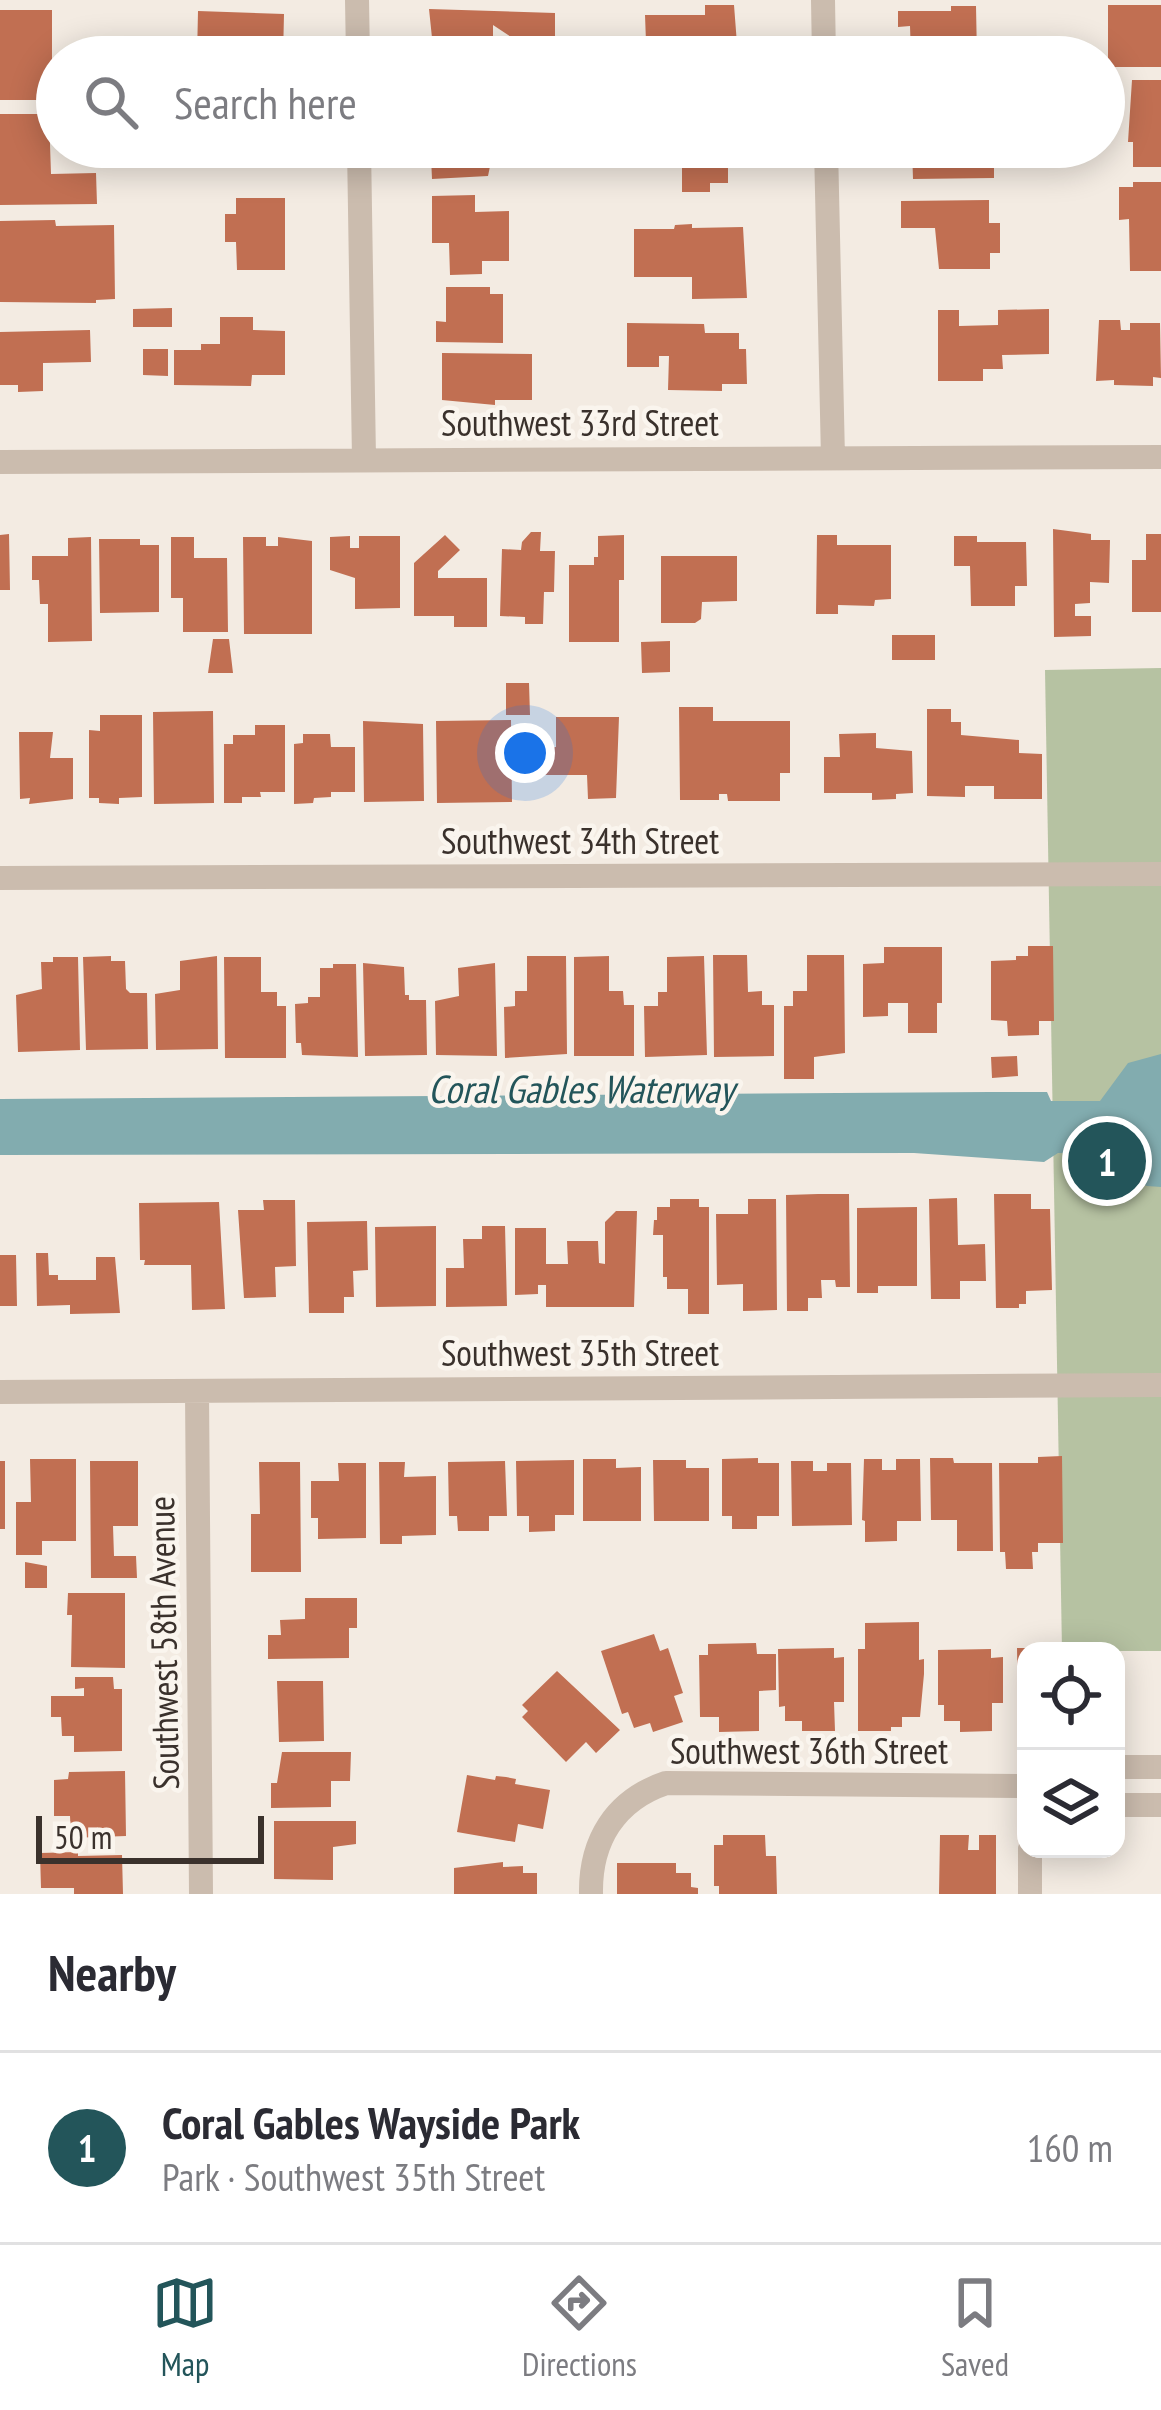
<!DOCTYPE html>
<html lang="en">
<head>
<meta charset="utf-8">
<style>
	:root { --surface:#fff; --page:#f2f2f3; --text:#2b2b33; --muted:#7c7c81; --line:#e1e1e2; --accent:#23555a }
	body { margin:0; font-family:"PT Sans Narrow",sans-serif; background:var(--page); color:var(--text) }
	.controls { position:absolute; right:36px; bottom:36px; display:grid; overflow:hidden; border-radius:24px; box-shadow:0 6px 30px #0003 }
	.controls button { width:108px; height:108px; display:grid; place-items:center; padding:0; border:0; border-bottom:3px solid var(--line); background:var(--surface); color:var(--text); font:60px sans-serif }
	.scale { position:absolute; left:36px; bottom:30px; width:228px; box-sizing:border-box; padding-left:12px; border:6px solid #3a312c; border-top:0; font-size:33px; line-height:42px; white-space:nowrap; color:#3a312c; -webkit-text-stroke:9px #faf5ee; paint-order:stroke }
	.you { position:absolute; left:525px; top:753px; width:42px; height:42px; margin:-30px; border:9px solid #fff; border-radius:50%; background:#1a73e8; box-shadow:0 0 0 18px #1a73e833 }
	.badge { display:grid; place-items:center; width:78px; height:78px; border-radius:50%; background:var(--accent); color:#fff; font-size:39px; font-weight:700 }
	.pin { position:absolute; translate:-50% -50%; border:6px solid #fff; box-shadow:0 3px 12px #0006 }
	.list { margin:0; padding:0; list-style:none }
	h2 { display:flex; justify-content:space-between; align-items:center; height:156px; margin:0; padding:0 48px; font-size:51px }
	h2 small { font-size:39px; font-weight:400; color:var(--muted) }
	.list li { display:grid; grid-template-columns:78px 1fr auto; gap:36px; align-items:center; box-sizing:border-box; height:192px; padding:0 48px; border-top:3px solid var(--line) }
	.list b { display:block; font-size:45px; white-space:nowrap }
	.list p { margin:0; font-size:39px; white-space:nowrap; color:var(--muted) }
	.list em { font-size:39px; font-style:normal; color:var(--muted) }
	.icon { flex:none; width:66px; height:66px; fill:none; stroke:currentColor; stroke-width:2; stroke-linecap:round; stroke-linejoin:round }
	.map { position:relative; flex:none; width:1161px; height:1894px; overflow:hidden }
	.search { position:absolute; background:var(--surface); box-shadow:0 6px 30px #0003; left:36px; right:36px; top:36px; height:132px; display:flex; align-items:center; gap:30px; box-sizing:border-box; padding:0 42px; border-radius:66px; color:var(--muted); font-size:45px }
	.sheet { height:348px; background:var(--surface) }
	nav { display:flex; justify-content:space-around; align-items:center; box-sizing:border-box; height:168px; border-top:3px solid var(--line); background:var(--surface); font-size:33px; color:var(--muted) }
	nav a { display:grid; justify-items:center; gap:6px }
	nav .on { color:var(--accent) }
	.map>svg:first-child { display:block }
	.green { fill:#b6c2a2 }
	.water { fill:#82acaf }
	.building { fill:#c16f52 }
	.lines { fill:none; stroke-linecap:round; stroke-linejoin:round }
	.minor { stroke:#cbbcae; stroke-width:24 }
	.labels { text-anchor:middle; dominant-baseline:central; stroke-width:9; stroke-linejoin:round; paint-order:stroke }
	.street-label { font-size:36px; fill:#3a312c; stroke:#faf5ee }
	.water-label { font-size:39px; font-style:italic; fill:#23555a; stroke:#faf5ee }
</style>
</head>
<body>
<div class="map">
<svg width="1161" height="1894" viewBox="0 0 1161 1894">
	<rect width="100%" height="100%" fill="#f3ebe2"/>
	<!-- green -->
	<path class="green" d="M1161 668V1651H1062L1045 670Z"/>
	<!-- water -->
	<path class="water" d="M1161 1054V1187L1147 1186 1104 1169 1103 1154 1058 1153 1044 1162 914 1153 0 1155V1099L990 1092H1047L1051 1101H1100L1128 1063Z"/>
	<!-- building -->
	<path class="building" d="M705 5H734L738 57H676L675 42H646L645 15H705Z
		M1108 5H1161V67H1108Z
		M951 6H976L977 57H911L910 26 898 27V11H951Z
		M429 9 555 13V56H545L546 51 531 52V41H517L493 25V57H434Z
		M0 10H52V69H57V100H0Z
		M198 11 284 14 283 57H197Z
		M1132 80H1161V167H1133V142H1128Z
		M0 114H49L51 174 96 173 97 204 0 205Z
		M210 147H275V166L209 165Z
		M450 147H494L488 176 432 179 431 157 450 156Z
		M643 147H722V156H728V183H710V192H682V163L643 164Z
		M912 147H994V178L913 179Z
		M1133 182H1161V271H1130L1129 219 1119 220V187H1133Z
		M475 195V212L509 211V261H482V274L450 275 449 243H432V196Z
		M236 198H285V270H237L236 242H225V214H236Z
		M989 200V223H1000V253H990V269H939L935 228H901V201Z
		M55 220 56 226 114 225 115 299 96 300V303L0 302V221Z
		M692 224V228L743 227 747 298 692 299V277H634V229H674L675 225Z
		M446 287H490V294H503V343L436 342V321L446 322Z
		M172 308V327H133V309Z
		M1049 309V354L1002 355 1003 369H983V381H938V310H959V326L998 325V310Z
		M220 317H253V330L285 331V375H252L251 386 174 385V350H201V344H220Z
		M1099 320H1120L1121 330H1130V323H1160L1161 378 1153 377V386L1114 385V380L1096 381Z
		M627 323 704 324 705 333H739V349H746L747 384H722V391L668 390 669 356H659V367H627Z
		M90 330 91 362 43 363V391L18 392V385H0V332Z
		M143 349H168V376L143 375Z
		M442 353 532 354V400H495V405L442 400Z
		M1053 529 1091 534V540H1110L1109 583 1090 582V603L1075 604V616H1091V636L1054 637Z
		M531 532H541L540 551H555L554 592H544L543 624H525V617L500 616 502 549 521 550 522 542Z
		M9 534 10 590H0V535Z
		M1146 534H1161V612H1132V560H1146Z
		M445 535 460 550 438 571V578H487V627H454V616H414V563Z
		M624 535V580H619V642H569V565H594V557H598V536Z
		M817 535H837V545H891V599L875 600 874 606 838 605V614H816Z
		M350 536V548H359V536H400V608L355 609V578L330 570V537Z
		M954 536H977V542H1026L1027 586H1015V606H971L970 566H954Z
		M91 537 92 641 48 642V604H40L39 580H32V556H68V538Z
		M171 537H194V558H227L228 632H183V598H171Z
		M243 537H266V546H278V537L312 541V634H244Z
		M99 539H140V545H159V612L100 613Z
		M661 556H737V601L702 602 701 619 695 623H661Z
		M892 635H935V660H892Z
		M213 639H229L233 673H208Z
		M670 641V672L642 673 641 642Z
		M506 683H529L530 715H506Z
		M679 707H713V721H790V773H780V801H728L727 794H719V800H680Z
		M927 709H951V722H961V735L1019 740V753L1042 754V799H994V786H965V797L927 796Z
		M213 711 214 803 154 804 153 712Z
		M100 715H142V797L119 798V804L99 803V798H89V730L100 731Z
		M556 717H619L616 798 588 799 587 775H541L540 748 556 747Z
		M511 720 512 802 437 803 436 721Z
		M363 721 423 724 424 801 364 802Z
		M255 725H285V792H260L261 797H242V803H224V744H233V735H255Z
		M19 732H53L50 758H73V799L29 804 30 798 20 799Z
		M876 733V748L912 751 913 793 896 794V799L872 800V793H824V757H840L839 734Z
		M303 734H330L331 747H355V792H331V797L314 798 313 803 294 804V744L303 743Z
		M1028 946H1053L1054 1021H1039V1035L1008 1036 1007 1021 991 1020V961L1016 960V956H1028Z
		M884 947H942V1003H937V1033H908V1003H888V1016L863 1017V964L884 963Z
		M713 955H747L748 992 762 991V1005H774V1056L714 1057Z
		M807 955H844L845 1053 814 1057V1079H784V1006H793V991H807Z
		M111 956V961H125L126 989 130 993H147L148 1049 86 1050 83 957Z
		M217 956 218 1049 156 1050 155 994 180 990V961Z
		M527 956H566L567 1054 505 1058 504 1007 515 1006V991H527Z
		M609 956V991H623L624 1005H634V1056H574V957Z
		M704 956 707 1055 645 1057 644 1006H658V992H667V957Z
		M53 957H78L80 1050 18 1052 16 995 42 989 41 962H53Z
		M224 957H261V992H277V1006H286V1058H225Z
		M363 963 404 967 405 995H409V1000H426L427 1055 365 1056Z
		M495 963 497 1056 436 1055 435 1001 459 996 458 968Z
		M333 964H356L358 1057 302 1055 301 1043H296L295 1004 308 1003V997H320V968H333Z
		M1017 1056 1018 1076 992 1078 991 1057Z
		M818 1194H849L850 1287H836L835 1280H821L822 1298H808V1311H787L786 1195Z
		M994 1194H1031V1209H1050L1052 1290 1026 1291V1304H1019V1308H996Z
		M957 1198 958 1245 985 1244 986 1281H960V1299H931L929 1199Z
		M670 1199H699V1207H709V1314H688V1289H667V1277H663V1235H653L654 1220H657V1207H670Z
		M748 1199H776L777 1310 743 1311V1284L717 1285 716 1214H748Z
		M263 1200H295L296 1266 275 1267 276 1297 244 1298 238 1210H264Z
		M219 1202 225 1309 192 1310 191 1265H144L145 1260H140L139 1203Z
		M917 1207V1286H878V1293H857V1208Z
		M616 1211H637L634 1307H546V1285H538V1294L515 1295V1228H546V1264H568L567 1241H598L599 1263 605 1264V1222Z
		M367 1221 368 1270 353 1271 354 1297H344V1313H309L307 1222Z
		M436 1226V1306L376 1307 375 1227Z
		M482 1226H505L507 1306 446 1307V1268H464L463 1239H482Z
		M36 1253H48L49 1275H58V1280H96V1257H115L120 1313 70 1314V1305L37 1306Z
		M0 1255H16L17 1306H0Z
		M1062 1456 1063 1543H1038V1552H1032L1033 1569H1006L1005 1552H1000L999 1463H1038V1457Z
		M758 1458V1463H779V1516H757V1529H732V1516H722V1459Z
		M930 1458H953L954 1463H992L993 1551H957V1520H931Z
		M30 1459H76V1541H42V1555H16V1502H31Z
		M583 1459H616V1468L641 1467V1521H583Z
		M864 1459H882V1470H896V1459H920L921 1521H897V1541L865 1542V1521L862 1520Z
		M574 1460V1515H555V1531L529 1532V1516H517L516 1461Z
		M653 1460H686V1468H709V1521H654Z
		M0 1461H5V1529H0Z
		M90 1461H138V1526H113L114 1556H136L137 1578H91Z
		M505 1461 507 1516H489V1531H458L457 1516H449L448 1462Z
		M791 1461H813V1471H827V1463H851L852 1525 792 1526Z
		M259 1462H300L301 1572H251V1514H260Z
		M379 1462H405L404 1477 436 1476V1535L402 1536V1544H380Z
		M338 1463H366V1538L318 1539V1518H311V1481H339Z
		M25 1562 47 1566V1588H25Z
		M68 1593H125V1668L71 1667 72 1615H67Z
		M305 1598H357V1628H349V1658L268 1659V1635H281L280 1620 305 1619Z
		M919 1622V1660L924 1659V1674L920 1717H902V1727H891V1731H858V1649H865V1623Z
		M654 1634 660 1651 668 1648 683 1693 674 1696 683 1722 653 1732 650 1723 634 1728 628 1712 622 1714 601 1651Z
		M756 1643 757 1654H776V1690L759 1691V1731L719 1732V1717H700L699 1655H708V1644Z
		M834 1648V1658L844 1657V1702H834L835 1731H802V1721H785V1706L779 1707 778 1649Z
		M1017 1648H1026V1704L1018 1705Z
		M991 1649V1658L1003 1657V1703H992V1731L960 1732V1721H944V1705H938V1650Z
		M557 1671 620 1730 596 1753 586 1742 566 1762 522 1717 528 1711 522 1705Z
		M75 1677H113L114 1689H122V1751L74 1752V1736H62L61 1717H51V1696H84V1688L75 1689Z
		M277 1681H323L324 1741 279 1742Z
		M282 1752H351L350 1781H331V1807L271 1808V1783H277Z
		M125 1771 126 1836 71 1838 70 1816H54V1780L68 1779 69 1772Z
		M467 1775 495 1780 496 1776 506 1777 516 1779 515 1784 550 1790 543 1829 518 1824 515 1842 457 1832Z
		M274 1821H356V1844L333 1847V1880L274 1879Z
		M723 1835H765L766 1856H776L777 1894H719V1886H714V1845H723Z
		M940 1835H969L968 1850H979V1835H996V1894H939Z
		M78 1852V1856L122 1855 123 1894H74V1888H41L40 1853Z
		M503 1862V1867L523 1866V1873H537V1894H454V1868Z
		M617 1863H676V1873H691V1887L698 1888V1894H617Z"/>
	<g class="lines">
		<!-- minor -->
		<path class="minor" d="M357 0 358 57
			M823 0 824 57
			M359 147 364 459
			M826 147 833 458
			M0 462 1161 457
			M0 878 1161 874
			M0 1392 1161 1385
			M197 1392 201 1894
			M1116 1767H1161
			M1116 1805H1161
			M1030 1849V1894
			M591 1894C590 1841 615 1800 666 1783L1026 1786"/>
	</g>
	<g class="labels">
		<!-- street labels -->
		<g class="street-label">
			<text x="580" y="422">Southwest 33rd Street</text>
			<text x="580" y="840">Southwest 34th Street</text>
			<text x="580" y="1352">Southwest 35th Street</text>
			<text transform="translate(163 1643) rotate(-91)">Southwest 58th Avenue</text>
			<text x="809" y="1750">Southwest 36th Street</text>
		</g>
		<!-- water labels -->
		<g class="water-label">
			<text x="581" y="1088">Coral Gables Waterway</text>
		</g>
	</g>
</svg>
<div class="controls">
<button><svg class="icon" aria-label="locate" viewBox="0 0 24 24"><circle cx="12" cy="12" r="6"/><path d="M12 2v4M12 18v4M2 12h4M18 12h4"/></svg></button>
<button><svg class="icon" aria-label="layers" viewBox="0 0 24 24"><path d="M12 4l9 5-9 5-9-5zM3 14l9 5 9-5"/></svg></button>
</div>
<div class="scale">50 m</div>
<div class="you"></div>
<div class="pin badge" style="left:1107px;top:1161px">1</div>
<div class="search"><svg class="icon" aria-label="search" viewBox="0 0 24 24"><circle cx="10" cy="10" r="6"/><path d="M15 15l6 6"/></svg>Search here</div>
</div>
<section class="sheet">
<h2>Nearby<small></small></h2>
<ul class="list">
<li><span class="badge">1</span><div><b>Coral Gables Wayside Park</b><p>Park · Southwest 35th Street</p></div><em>160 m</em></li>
</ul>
</section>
<nav>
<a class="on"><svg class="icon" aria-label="map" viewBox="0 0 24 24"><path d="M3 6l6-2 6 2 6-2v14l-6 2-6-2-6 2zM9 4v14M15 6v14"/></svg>Map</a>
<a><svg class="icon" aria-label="directions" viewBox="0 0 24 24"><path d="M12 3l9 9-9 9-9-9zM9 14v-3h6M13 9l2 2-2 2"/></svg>Directions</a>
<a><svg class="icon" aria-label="saved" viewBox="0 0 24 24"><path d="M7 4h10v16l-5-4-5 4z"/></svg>Saved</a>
</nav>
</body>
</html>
